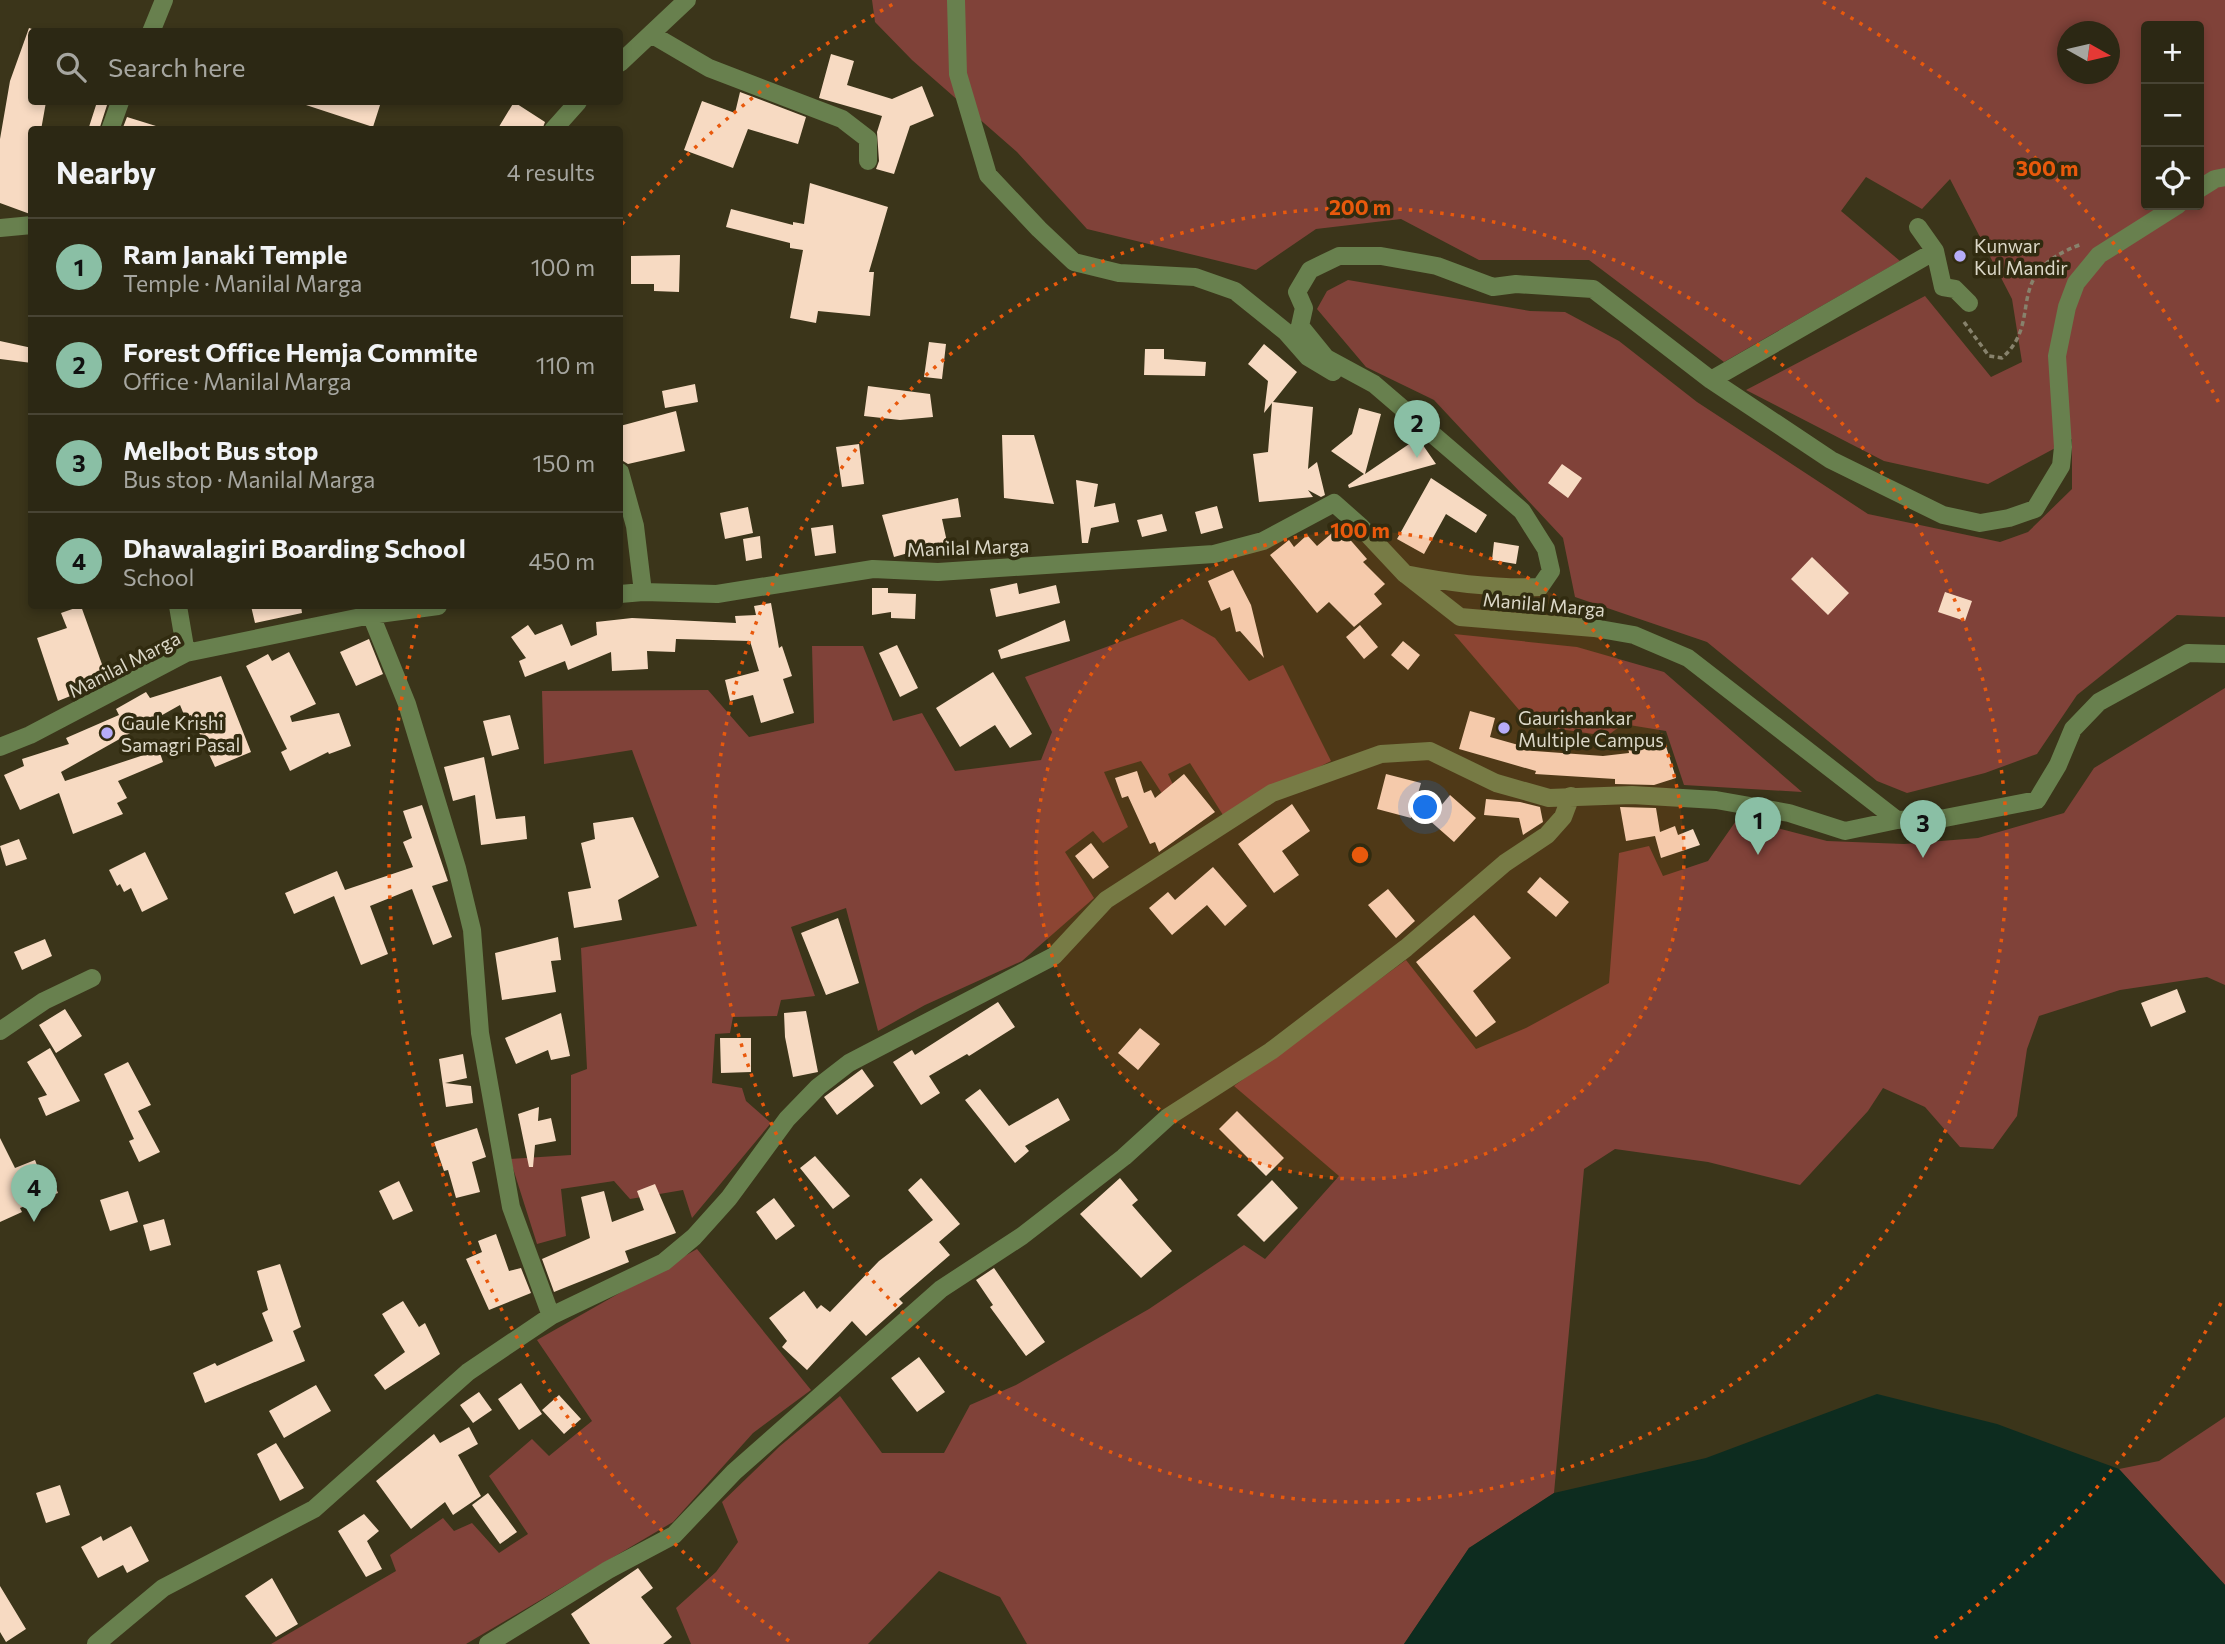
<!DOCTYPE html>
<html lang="en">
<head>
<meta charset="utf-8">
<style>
	:root { --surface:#2c2814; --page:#34301d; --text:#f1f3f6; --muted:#a6a6a0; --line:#484434; --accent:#8abfa5 }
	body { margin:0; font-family:Commissioner,sans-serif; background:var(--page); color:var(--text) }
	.controls { position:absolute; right:21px; top:21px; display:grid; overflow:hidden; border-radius:7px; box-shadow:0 4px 10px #0003 }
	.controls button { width:63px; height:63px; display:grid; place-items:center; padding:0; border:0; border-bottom:2px solid var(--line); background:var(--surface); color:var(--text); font:35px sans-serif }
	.compass { position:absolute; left:2057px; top:21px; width:63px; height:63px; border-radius:50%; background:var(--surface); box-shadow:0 4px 10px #0003; rotate:98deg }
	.you { position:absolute; left:1426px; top:808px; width:24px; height:24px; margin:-18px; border:5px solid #fff; border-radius:50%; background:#1a73e8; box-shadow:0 0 0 10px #1a73e833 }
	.badge { display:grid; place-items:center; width:46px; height:46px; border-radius:50%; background:var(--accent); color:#111; font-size:23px; font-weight:700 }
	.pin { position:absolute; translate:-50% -58px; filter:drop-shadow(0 2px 4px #0008) }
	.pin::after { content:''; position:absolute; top:37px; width:24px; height:21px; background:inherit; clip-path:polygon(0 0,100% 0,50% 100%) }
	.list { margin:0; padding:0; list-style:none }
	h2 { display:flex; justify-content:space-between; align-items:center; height:91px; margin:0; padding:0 28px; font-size:30px }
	h2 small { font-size:23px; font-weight:400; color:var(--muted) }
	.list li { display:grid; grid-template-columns:46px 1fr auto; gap:21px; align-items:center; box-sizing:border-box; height:98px; padding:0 28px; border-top:2px solid var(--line) }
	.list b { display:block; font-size:26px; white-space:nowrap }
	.list p { margin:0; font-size:23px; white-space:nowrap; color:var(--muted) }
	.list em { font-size:23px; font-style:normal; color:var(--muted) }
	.icon { flex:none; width:38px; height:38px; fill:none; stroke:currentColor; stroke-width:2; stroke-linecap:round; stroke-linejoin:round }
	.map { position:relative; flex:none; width:2225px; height:1644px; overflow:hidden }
	.search { position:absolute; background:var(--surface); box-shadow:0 4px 10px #0003; left:28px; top:28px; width:595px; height:77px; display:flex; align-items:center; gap:18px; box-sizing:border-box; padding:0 24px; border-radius:7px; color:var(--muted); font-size:26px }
	.panel { position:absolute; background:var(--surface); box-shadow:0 4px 10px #0003; left:28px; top:126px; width:595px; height:483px; border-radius:7px }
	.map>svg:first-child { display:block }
	.green { fill:#804239; fill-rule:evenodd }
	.water { fill:#0d2c1f }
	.building { fill:#f7dac2 }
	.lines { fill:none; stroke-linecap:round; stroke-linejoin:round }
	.path { stroke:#87826c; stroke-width:3.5; stroke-dasharray:5 3.5; stroke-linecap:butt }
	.minor { stroke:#68804e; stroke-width:18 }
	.ring { fill:none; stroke:#e8590c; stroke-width:3.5; stroke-dasharray:3.5 7 }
	.poi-dot { fill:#b6acf8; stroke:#312b10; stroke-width:2.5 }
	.labels { text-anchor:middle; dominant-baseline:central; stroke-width:7; stroke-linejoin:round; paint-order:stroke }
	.poi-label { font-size:19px; fill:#dcd8c8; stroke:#312b10; text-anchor:start }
	.street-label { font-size:19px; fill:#dcd8c8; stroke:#312b10 }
	.centre { fill:#e8590c; stroke:#312b10; stroke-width:3.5 }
	.ring-label { font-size:21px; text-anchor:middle; font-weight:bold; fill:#e8590c; stroke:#312b10; stroke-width:7; stroke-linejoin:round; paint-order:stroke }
</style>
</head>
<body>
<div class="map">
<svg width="2225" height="1644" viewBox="0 0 2225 1644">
	<rect width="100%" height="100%" fill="#3b351a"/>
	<!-- green -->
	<path class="green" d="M872 0H2225V617L2177 615 2077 695 2037 754 1985 773 1907 793 1877 781 1707 642 1575 597 1563 538 1434 400 1366 367 1317 309 1327 291 1348 280 1530 311 1565 312 1619 341 1697 402 1868 514 2000 542 2028 532 2072 489V439L1988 484 1884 461 1746 390 1925 296 1991 377 2022 362 2012 299 1950 179 1922 209 1866 177 1841 211 1900 261 1724 362 1589 260H1479L1401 219 1316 229 1256 270 1087 229 1017 152 912 60 875 22ZM2146 26H2199V205H2146ZM2068 32H2110V74H2068Z
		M1182 619 1215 638 1249 681 1283 665 1331 761 1223 815 1190 763 1168 774 1175 789 1163 795 1141 761 1104 772 1128 827 1103 843 1093 831 1065 852 1094 898 1022 961 925 1005 878 1031 846 908 791 927 815 996 781 1000 777 1016 733 1017 730 1033 715 1034 712 1083 742 1088 746 1101 771 1123 692 1218 683 1190 630 1199 614 1181 561 1189 566 1236 537 1244 510 1159 571 1155V1075L587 1069 581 948 697 926 632 750 544 764 542 691 708 690 749 737 814 723 812 646H863L893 721 922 713 955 771 1041 760 1052 732 1025 677Z
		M1454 634 1577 647 1664 672 1802 792 1684 785 1666 731 1623 724 1607 736 1532 725Z
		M2225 688V985L2207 977 2120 990 2039 1016 2027 1049 2017 1116 1993 1149 1960 1147 1925 1107 1883 1088 1868 1111 1800 1185 1708 1162 1615 1149 1584 1169 1554 1493 1469 1548 1404 1644H1027L1000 1597 939 1571 868 1644H691L676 1608 716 1572 738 1542 722 1502 780 1446 840 1396 882 1453H944L970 1405 1016 1385 1149 1309 1244 1245 1265 1259 1339 1176 1234 1086 1406 960 1476 1049 1526 1028 1609 983 1619 853 1649 846 1663 876 1708 861 1738 818 1827 841 1904 844 1978 838 2064 813 2094 768Z
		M697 1249 811 1390 753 1433 673 1522 466 1644H271L396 1571 390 1555 443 1518 454 1531 472 1523 499 1553 528 1534 489 1476 532 1439 549 1456 592 1421 537 1340Z
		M2225 1417V1585L2119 1469 2159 1461Z"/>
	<!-- water -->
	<path class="water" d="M1877 1394 1997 1424 2119 1469 2225 1585V1644H1404L1469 1548 1554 1493 1706 1458Z"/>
	<!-- building -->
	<path class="building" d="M29 28 32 29V102H46L41 130H32L30 214 0 203V139L10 81Z
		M831 54 854 61 847 85 892 99 922 86 934 116 910 126 894 174 876 169 879 161 877 132 882 116 819 98Z
		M740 92 806 117 798 144 748 129 733 168 684 150 702 101 735 113Z
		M97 102H108L99 130H88Z
		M307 102H381L373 127 306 105Z
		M514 102 545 122 542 130H497Z
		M127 117 156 126 155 130H122Z
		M810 183 888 207 869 272H874L870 316 818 311 816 323 790 318 803 250 790 248V243L726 227 731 209 793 225V222L804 224Z
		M680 255 679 292 654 291V284H631V256Z
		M0 341 32 348V363L0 359Z
		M929 342 946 344 942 379 924 377Z
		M1264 344 1297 372 1273 402 1313 407 1308 469 1317 462 1325 495 1321 497 1308 490 1313 497 1259 502 1253 454 1268 452 1272 403 1264 413 1268 381 1248 364Z
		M1145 349H1164V359L1206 362 1205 376 1144 375Z
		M695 384 698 402 665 408 662 391Z
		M868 386 930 394 933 417 900 420 864 416Z
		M1359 408 1381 414 1365 474 1418 438 1436 464 1349 488 1348 485 1364 474 1331 451 1352 434Z
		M676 411 685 451 628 464 623 461 620 426Z
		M1002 435H1034L1054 504 1004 498Z
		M859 444 864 484 842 487 836 447Z
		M1562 464 1582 478 1568 498 1548 483Z
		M1431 478 1487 515 1476 533 1446 514 1424 554 1397 539Z
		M1076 480 1098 484 1094 507 1115 503 1119 522 1091 528 1088 543H1082Z
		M958 498 961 517 942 519 947 542 894 557 882 515Z
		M1217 506 1223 528 1201 534 1195 512Z
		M748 507 753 533 725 539 720 513Z
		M1162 514 1167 531 1142 537 1137 520Z
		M833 525 836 553 815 556 811 528Z
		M1339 527 1367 559 1363 562 1385 584 1374 594 1382 604 1354 627 1329 602 1317 613 1270 555 1289 540 1294 547 1307 535 1317 546Z
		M760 536 762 558 746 561 743 539Z
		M1494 542 1519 546 1516 564 1492 560Z
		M1812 557 1849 593 1828 615 1791 579Z
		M1233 570 1251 605 1264 658 1240 631 1236 632 1230 607 1221 611 1208 581Z
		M1017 583 1019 594 1056 585 1060 603 996 617 990 589Z
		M872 588H888V593L916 594 915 619 891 618V612L872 615Z
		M1945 592 1972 601 1965 621 1938 612Z
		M771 603 779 648 782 646 792 676 783 679 794 713 761 723 753 695 730 701 725 680 759 671 750 641 676 639 675 652 647 651 648 669 612 671 611 652 568 670 565 661 525 677 519 661 526 658 511 637 528 625 535 635 562 624 571 646 597 635 596 622 632 618 736 623 735 616 756 615 754 606Z
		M81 606 108 681 58 701 37 638 67 628 61 613Z
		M251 606H301L302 613 255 623Z
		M1065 620 1070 641 1001 659 998 650Z
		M1360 625 1378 647 1364 659 1346 637Z
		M369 639 383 674 356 686 340 652Z
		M1403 641 1420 655 1408 670 1391 655Z
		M897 645 918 688 900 697 879 653Z
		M289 652 316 704 290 716 292 722 339 713 351 746 329 754 328 752 290 771 281 752 287 749 246 666 268 654 272 661Z
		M993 672 1032 734 1010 748 995 725 960 747 936 708Z
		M221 676 251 752 215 767 191 715 185 717 180 705 61 772 65 781 159 750 163 762 118 781 127 798 117 803 123 814 73 834 59 793 20 810 4 775 24 766 22 759 69 744 66 738 119 715 116 709 146 692 150 698Z
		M1470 711 1495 718 1490 737 1522 746 1521 750 1603 756 1629 753 1628 746 1647 742V746L1664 740 1676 778 1654 785 1615 784V779L1535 774 1536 771 1459 749Z
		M510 715 519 749 492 756 483 721Z
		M484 757 496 819 525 816 527 839 481 845 475 795 453 801 444 767Z
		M1137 771 1144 793 1151 790 1155 798 1184 774 1215 812 1159 852 1155 842 1150 844 1128 796 1122 798 1115 778Z
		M1386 774 1421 783 1411 818 1377 809Z
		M1450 795 1476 818 1454 842 1429 820Z
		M1486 799 1520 802 1540 807 1543 822 1523 835 1519 818 1484 815Z
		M1292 804 1310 831 1282 851 1299 875 1274 893 1238 844Z
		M422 805 448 881 432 886 452 937 433 945 412 889 370 906 388 954 361 965 334 896 294 914 285 893 337 871 345 890 413 867 403 842 412 838 403 811Z
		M1620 807 1656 808 1660 832 1675 826 1678 835 1693 829 1700 845 1661 858 1655 836 1626 841Z
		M633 817 659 877 618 900 622 920 574 928 568 892 591 888 581 843 595 839 593 823Z
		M19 839 27 859 6 866 0 846Z
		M1091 843 1109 867 1093 879 1075 856Z
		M145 852 168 899 142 912 131 888 124 892 120 884 117 886 109 870Z
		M1213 867 1247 906 1225 926 1207 905 1172 935 1149 908 1168 892 1175 900Z
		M1540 877 1569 902 1556 917 1527 892Z
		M1388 889 1415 921 1396 938 1368 905Z
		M1474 915 1511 958 1473 991 1496 1022 1476 1037 1416 962Z
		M838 918 859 983 826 995 801 933Z
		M558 937 561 960 551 961 556 992 502 1000 495 953Z
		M45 939 52 956 22 970 14 952Z
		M2177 989 2186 1012 2151 1027 2141 1003Z
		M998 1002 1015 1027 969 1056 967 1054 929 1076 940 1093 921 1105 893 1062 912 1050 915 1055Z
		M65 1009 82 1036 56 1053 39 1025Z
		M806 1011 818 1072 793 1077 785 1037 784 1013Z
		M561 1013 570 1056 551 1060 548 1050 516 1064 505 1038Z
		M1140 1028 1160 1044 1138 1070 1118 1053Z
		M720 1038H751V1072L721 1073Z
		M50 1048 80 1101 46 1116 38 1098 47 1095 27 1062Z
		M463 1054 467 1078 445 1083 471 1086 473 1103 446 1107 439 1059Z
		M128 1062 151 1105 138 1111 160 1152 139 1162 129 1141 134 1139 104 1074Z
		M862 1069 874 1086 837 1115 824 1097Z
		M980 1089 1009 1126 1058 1098 1070 1120 1025 1146 1029 1151 1015 1163 965 1100Z
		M539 1107 538 1121 551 1118 556 1141 535 1145 533 1167H529L518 1114Z
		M1237 1111 1284 1158 1266 1176 1219 1129Z
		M477 1128 486 1157 472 1162 480 1192 456 1198 448 1170 444 1171 434 1142Z
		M0 1138 15 1168 35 1160 42 1178 51 1175 58 1193 20 1208 22 1212 0 1222Z
		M815 1156 850 1196 833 1209 800 1168Z
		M921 1178 960 1224 939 1242 950 1255 899 1299 903 1303 866 1336 852 1321 807 1370 782 1347 787 1341 769 1318 804 1291 817 1309 821 1305 830 1312 879 1261 933 1220 908 1190Z
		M1120 1178 1138 1200 1132 1205 1172 1251 1141 1278 1080 1214Z
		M1272 1180 1298 1208 1264 1242 1237 1215Z
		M399 1181 413 1211 393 1220 379 1191Z
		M655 1184 676 1233 625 1251 629 1262 554 1292 542 1259 590 1238 581 1197 604 1191 612 1222 644 1210 637 1191Z
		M128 1191 138 1222 110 1231 100 1200Z
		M774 1198 795 1226 776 1240 756 1212Z
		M164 1219 171 1245 150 1251 143 1225Z
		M496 1234 509 1271 521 1268 531 1293 489 1310 466 1259 482 1252 478 1241Z
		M280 1264 301 1327 293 1331 305 1361 205 1403 193 1373 215 1363 217 1366 273 1341 262 1313 268 1310 257 1271Z
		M994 1268 1045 1342 1026 1356 990 1307 993 1305 976 1280Z
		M403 1301 419 1327 425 1323 440 1354 385 1390 374 1375 405 1352 382 1314Z
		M919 1357 945 1392 917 1412 891 1378Z
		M521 1383 542 1414 519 1430 498 1399Z
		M316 1385 331 1411 284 1438 269 1411Z
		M479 1392 492 1410 473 1423 460 1405Z
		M559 1395 581 1419 564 1434 542 1410Z
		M469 1427 478 1444 458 1455 481 1496 453 1515 445 1502 411 1529 376 1481 434 1434 440 1443Z
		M276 1443 304 1488 280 1501 257 1454Z
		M60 1485 70 1515 46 1523 36 1493Z
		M488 1493 517 1532 500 1544 472 1505Z
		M364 1514 379 1531 367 1541 382 1569 366 1577 338 1531Z
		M131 1526 149 1561 127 1573 123 1565 98 1578 81 1547 101 1536 103 1541Z
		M638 1568 653 1588 641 1597 672 1637 663 1644H590L571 1614Z
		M272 1578 298 1624 276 1637 245 1596Z
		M0 1586 26 1629 6 1642 0 1632Z"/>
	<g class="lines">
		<!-- path -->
		<path class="path" d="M1964 322 1989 356 2002 358C2046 319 1999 274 2082 244"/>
		<!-- minor -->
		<path class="minor" d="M956 0 958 74 988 175 1039 229 1074 262 1119 273 1195 277 1235 291 1286 332 1308 357 1333 372
			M151 32 164 0
			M651 34 709 68 842 119 868 139V161
			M620 63 687 0
			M110 130 120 102
			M553 130 578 102
			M2199 189 2215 179 2225 177
			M0 228 32 225
			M1935 251 1943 287 1955 289 1969 303
			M1711 380 1935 251 1918 227
			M620 472 635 526 643 592
			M1405 574C1450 583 1494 589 1540 587L1551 571 1546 549 1522 511 1374 384 1326 358 1300 326 1304 308 1297 292 1310 270 1339 256H1381L1437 266 1493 287 1516 284 1593 289 1711 380 1831 460 1943 515 1980 523 2009 518 2035 509 2061 466 2063 447 2057 356 2067 307 2076 283 2099 255 2178 205
			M620 594 643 592 717 594 873 569 938 572 1214 554 1263 541 1334 503 1360 526 1405 574 1460 617 1594 628 1634 635 1688 658 1897 820
			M178 606 186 653
			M371 615 407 704 457 868 472 930 480 1033 511 1207 551 1316
			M0 747 30 735 186 653 371 615 438 606
			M0 1031 44 1001 92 978
			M96 1644 163 1588 314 1509 468 1372 551 1316 664 1262 694 1237 729 1198 787 1119 818 1087 849 1063 1054 956 1106 900 1272 793 1381 754 1430 751 1496 783 1549 798 1632 795 1716 800 1789 813 1845 831 1897 820 1945 818 2037 800 2058 765 2073 729 2099 702 2188 653 2225 654
			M488 1644 608 1570 674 1535 734 1472 941 1289 1022 1236 1124 1157 1168 1117 1271 1051 1406 948 1505 863 1547 835 1563 817 1571 796"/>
	</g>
	<!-- distance rings -->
	<circle cx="1360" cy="855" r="324" fill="#e8590c" fill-opacity=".12"/>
	<g class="ring">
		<circle cx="1360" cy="855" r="324"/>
		<circle cx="1360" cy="855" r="647"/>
		<path d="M2221 1303A971 971 0 0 1 1931 1641M789 1641A971 971 0 0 1 420 612M622 224A971 971 0 0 1 897 2M1823 2A971 971 0 0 1 2221 407"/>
	</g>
	<!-- markers -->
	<g class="poi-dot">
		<circle cx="1960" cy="256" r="7"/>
		<circle cx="1504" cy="728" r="7"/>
		<circle cx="107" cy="733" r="7"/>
	</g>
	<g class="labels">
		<!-- poi labels -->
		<g class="poi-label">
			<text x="1974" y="245">Kunwar<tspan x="1974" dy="22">Kul Mandir</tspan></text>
			<text x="1518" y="717">Gaurishankar<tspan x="1518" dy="22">Multiple Campus</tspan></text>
			<text x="121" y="722">Gaule Krishi<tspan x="121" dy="22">Samagri Pasal</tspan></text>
		</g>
		<!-- street labels -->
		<g class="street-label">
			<text transform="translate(968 547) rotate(-2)">Manilal Marga</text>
			<text transform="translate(1544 604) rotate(5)">Manilal Marga</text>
			<text transform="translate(124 664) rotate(-27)">Manilal Marga</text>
		</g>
	</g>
	<circle cx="1360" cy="855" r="10" class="centre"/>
	<g class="ring-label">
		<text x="2047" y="176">300 m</text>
		<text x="1360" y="215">200 m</text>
		<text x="1360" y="538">100 m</text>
	</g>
</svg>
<div class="controls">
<button>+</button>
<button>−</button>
<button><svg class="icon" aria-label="locate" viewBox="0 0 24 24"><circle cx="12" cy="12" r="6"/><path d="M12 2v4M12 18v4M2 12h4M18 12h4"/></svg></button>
</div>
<svg class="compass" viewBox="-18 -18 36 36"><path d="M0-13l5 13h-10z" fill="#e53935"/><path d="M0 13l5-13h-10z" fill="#a6a6a0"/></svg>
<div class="you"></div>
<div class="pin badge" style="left:1758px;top:855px">1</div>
<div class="pin badge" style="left:1417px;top:458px">2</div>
<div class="pin badge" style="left:1923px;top:858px">3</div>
<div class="pin badge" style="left:34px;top:1222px">4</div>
<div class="search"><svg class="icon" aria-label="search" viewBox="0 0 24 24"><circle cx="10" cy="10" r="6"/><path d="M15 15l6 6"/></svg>Search here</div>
<section class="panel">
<h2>Nearby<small>4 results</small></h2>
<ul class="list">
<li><span class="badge">1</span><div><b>Ram Janaki Temple</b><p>Temple · Manilal Marga</p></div><em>100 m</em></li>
<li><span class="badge">2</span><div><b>Forest Office Hemja Commite</b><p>Office · Manilal Marga</p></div><em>110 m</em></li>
<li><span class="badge">3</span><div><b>Melbot Bus stop</b><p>Bus stop · Manilal Marga</p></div><em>150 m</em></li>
<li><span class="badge">4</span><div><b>Dhawalagiri Boarding School</b><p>School</p></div><em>450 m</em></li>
</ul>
</section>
</div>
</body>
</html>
